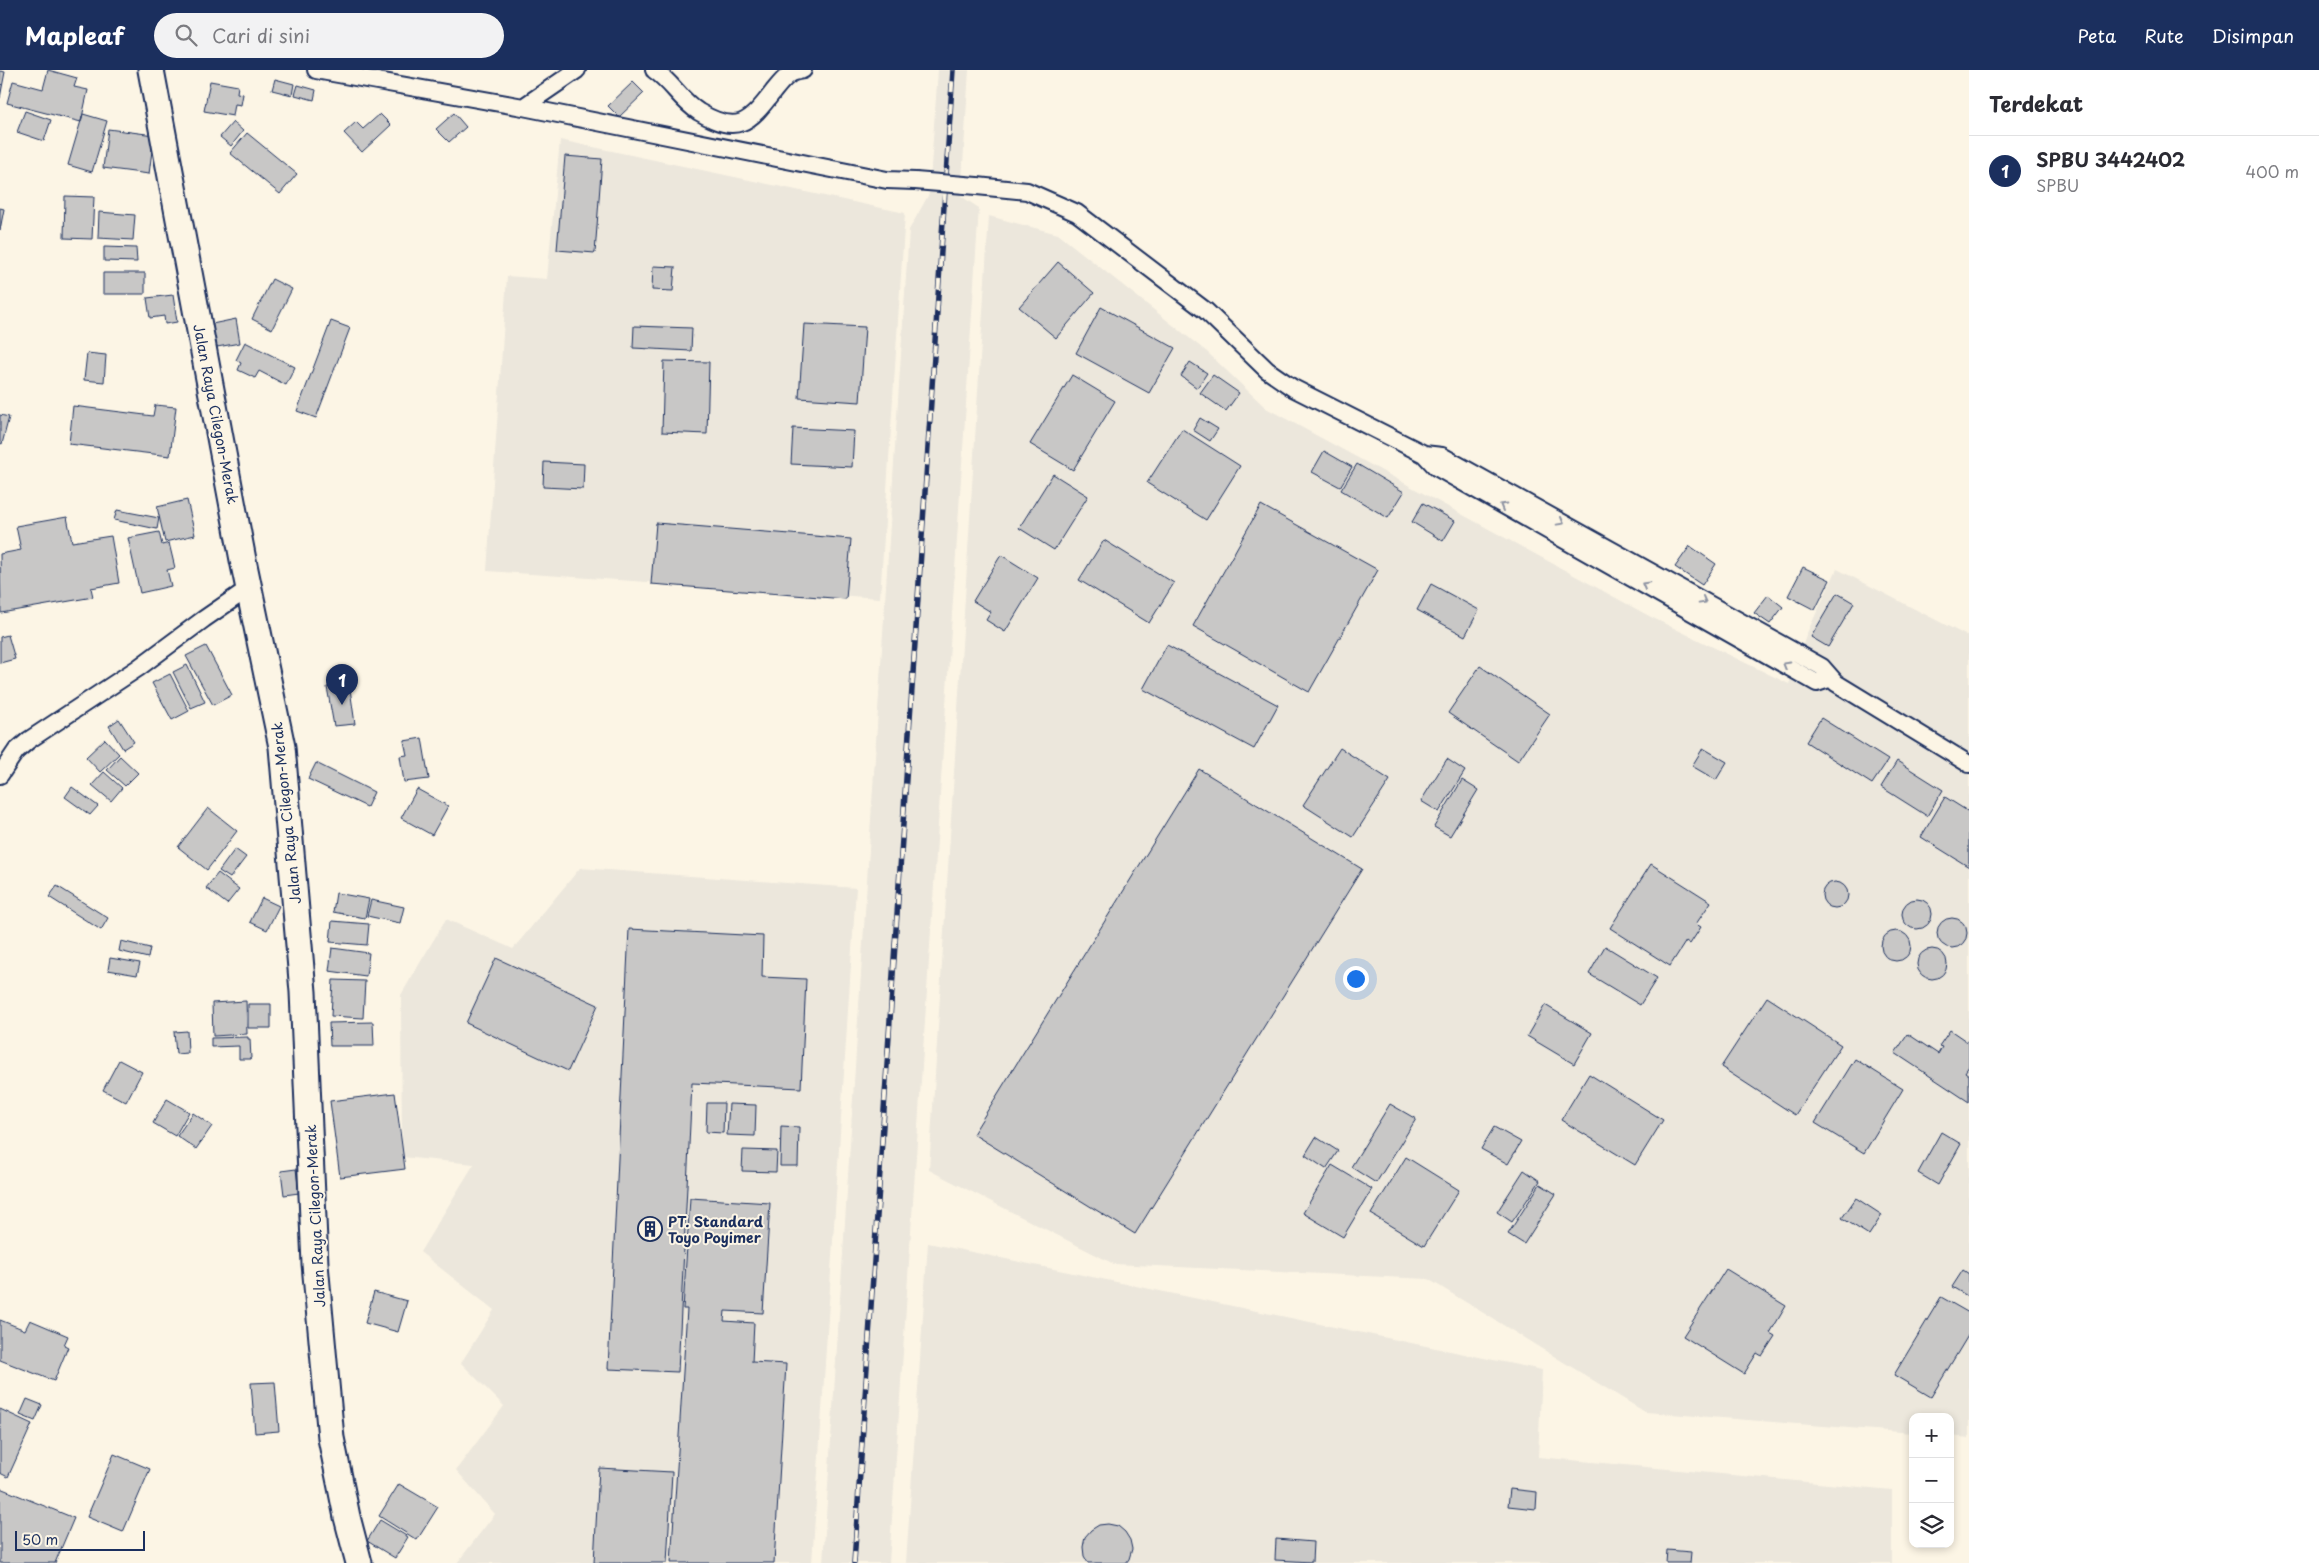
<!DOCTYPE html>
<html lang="id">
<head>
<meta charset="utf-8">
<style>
	:root { --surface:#fff; --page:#f2f2f3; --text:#2b2b33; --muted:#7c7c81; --line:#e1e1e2; --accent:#1b2f5e }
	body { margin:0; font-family:"Playpen Sans",sans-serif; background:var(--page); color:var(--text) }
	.controls { position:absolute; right:15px; bottom:15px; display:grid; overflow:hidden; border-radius:10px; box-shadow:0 2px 8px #0003 }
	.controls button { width:45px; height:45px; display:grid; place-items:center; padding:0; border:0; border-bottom:1px solid var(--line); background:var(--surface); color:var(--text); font:25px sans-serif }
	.scale { position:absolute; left:15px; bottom:12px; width:130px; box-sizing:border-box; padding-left:5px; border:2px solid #1b2f5e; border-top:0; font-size:14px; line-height:18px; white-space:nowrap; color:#1b2f5e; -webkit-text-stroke:4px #fcf5e5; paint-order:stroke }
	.you { position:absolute; left:1355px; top:908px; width:18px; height:18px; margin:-12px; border:4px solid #fff; border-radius:50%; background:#1a73e8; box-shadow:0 0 0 8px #1a73e833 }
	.badge { display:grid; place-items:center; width:32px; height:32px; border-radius:50%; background:var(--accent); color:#fff; font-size:16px; font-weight:700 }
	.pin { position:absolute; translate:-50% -41px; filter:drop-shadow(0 1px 2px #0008) }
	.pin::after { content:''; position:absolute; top:26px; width:18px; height:15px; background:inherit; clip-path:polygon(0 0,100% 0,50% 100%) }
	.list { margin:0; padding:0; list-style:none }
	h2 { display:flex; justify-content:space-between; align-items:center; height:65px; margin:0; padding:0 20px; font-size:21px }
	h2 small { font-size:16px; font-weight:400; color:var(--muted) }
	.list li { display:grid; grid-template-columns:32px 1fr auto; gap:15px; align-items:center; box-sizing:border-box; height:70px; padding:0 20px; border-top:1px solid var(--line) }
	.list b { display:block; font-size:19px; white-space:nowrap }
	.list p { margin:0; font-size:16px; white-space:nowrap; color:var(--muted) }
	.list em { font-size:16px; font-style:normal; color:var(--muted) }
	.icon { flex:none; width:28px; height:28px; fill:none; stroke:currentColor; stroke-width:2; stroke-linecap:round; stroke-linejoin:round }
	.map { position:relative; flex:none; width:1969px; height:1493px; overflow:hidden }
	header { display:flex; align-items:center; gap:30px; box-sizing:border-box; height:70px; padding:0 25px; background:var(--accent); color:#fff }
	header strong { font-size:24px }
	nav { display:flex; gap:28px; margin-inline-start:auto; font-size:18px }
	.search { width:350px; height:45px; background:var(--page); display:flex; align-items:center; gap:12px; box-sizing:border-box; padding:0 18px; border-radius:28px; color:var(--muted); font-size:19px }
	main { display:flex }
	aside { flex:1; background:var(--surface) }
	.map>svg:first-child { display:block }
	.built { fill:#ece7dc }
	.building { fill:#c8c7c6; stroke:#1b2f5e }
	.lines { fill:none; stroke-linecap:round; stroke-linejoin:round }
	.minor-casing { stroke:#1b2f5e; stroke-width:20 }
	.highway-casing { stroke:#1b2f5e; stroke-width:29 }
	.minor { stroke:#fcf5e5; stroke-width:16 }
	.highway { stroke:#fcf5e5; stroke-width:25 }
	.rail-casing { stroke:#1b2f5e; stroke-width:5.5 }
	.rail { stroke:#fcf5e5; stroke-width:4; stroke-dasharray:11; stroke-linecap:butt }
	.minor-bridge-casing { stroke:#1b2f5e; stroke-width:20; stroke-linecap:butt }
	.minor-bridge { stroke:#fcf5e5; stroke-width:16 }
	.oneway { stroke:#8c92a2 }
	.labels { text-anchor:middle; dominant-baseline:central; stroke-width:4; stroke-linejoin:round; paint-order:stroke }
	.street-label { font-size:14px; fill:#1b2f5e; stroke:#fcf5e5 }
	.poi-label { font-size:14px; font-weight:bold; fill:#1b2f5e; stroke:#fcf5e5; text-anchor:start }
</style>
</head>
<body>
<header>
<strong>Mapleaf</strong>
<div class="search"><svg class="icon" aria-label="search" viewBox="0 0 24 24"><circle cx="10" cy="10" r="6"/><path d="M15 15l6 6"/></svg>Cari di sini</div>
<nav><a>Peta</a><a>Rute</a><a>Disimpan</a></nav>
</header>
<main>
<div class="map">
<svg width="1969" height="1493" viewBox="0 0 1969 1493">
	<rect width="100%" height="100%" fill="#fcf5e5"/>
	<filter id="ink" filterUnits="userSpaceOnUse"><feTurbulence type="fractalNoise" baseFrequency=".02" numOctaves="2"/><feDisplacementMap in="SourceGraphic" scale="10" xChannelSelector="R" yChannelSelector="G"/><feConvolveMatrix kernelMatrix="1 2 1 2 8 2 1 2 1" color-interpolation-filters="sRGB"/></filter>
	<g filter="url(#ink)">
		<!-- built -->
		<path class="built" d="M938 0H969L961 126 979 138 889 1493H823L909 160 929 124Z
			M560 70 905 143 880 528 487 501 507 206 547 209Z
			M989 146 1058 164 1207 282 1266 338 1651 547 1789 614 1807 563 1837 499 1969 567V1368L1950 1366V1347H1913V1363L1645 1342 1428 1209 1114 1194 929 1100Z
			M580 798 856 818 812 1493H457L495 1444 456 1400 504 1336 461 1293 494 1240 420 1182 474 1094 402 1087 401 925 446 849 513 879Z
			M928 1173 1542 1300 1538 1387 1892 1420V1493H906Z"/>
		<!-- building -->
		<path class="building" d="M48 0 77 8 74 17 88 20 81 52 7 33 13 11 43 19Z
			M0 1 5 2 0 28Z
			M275 9 294 14 292 25 272 20Z
			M210 11 238 16 237 23 243 24 241 35 235 34 233 46 204 41Z
			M633 12 644 23 619 47 608 36Z
			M298 15 316 20 314 30 295 25Z
			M25 41 51 50 44 71 17 62Z
			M454 43 466 57 449 72 436 59Z
			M83 44 107 51 92 102 68 95Z
			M380 44 391 55 362 82 344 63 356 52 363 59Z
			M233 52 243 61 231 76 220 67Z
			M108 59 154 65 149 104 103 98Z
			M247 63 297 104 280 124 230 83Z
			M565 86 602 89 595 183 557 180Z
			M65 126 94 127 92 169 64 168Z
			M0 138 4 139 0 160Z
			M99 142 135 145 133 170 98 168Z
			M104 177 136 178 137 192 104 191Z
			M1058 192 1094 223 1056 268 1019 237Z
			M653 196 675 197 673 221 652 220Z
			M103 203H145V224H103Z
			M272 209 292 219 272 259 252 249Z
			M173 225 177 252 165 254 164 246 150 248 147 228Z
			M1101 237 1175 278 1149 323 1076 283Z
			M236 249 240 273 217 277 212 254Z
			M331 251 350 258 316 348 297 341Z
			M804 254 865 257 860 332 799 328Z
			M634 256 692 258 691 281 633 278Z
			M245 272 295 297 286 315 259 301 255 308 238 300 241 293 236 290Z
			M87 283 106 285 104 312 84 310Z
			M664 291 709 292 707 364 662 362Z
			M1190 292 1207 303 1197 318 1181 306Z
			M1072 305 1115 331 1073 400 1030 374Z
			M1213 305 1239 323 1226 341 1200 323Z
			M155 335 176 337 170 386 69 374 73 336 153 346Z
			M0 345 9 347 2 374 0 373Z
			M1200 348 1218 359 1210 371 1193 360Z
			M793 358 854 361 852 397 791 394Z
			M1182 359 1240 396 1206 450 1147 413Z
			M1324 381 1352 397 1340 417 1312 402Z
			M544 392 584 394 583 419 543 417Z
			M1357 394 1404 422 1388 448 1341 420Z
			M1053 404 1088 426 1054 480 1019 458Z
			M187 430 195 465 165 472 157 437Z
			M1423 433 1455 451 1443 471 1412 452Z
			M1261 435 1378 500 1309 622 1193 556Z
			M117 440 159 448 157 459 114 450Z
			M67 447 72 472 111 466 119 513 91 518 93 527 1 543 0 484 21 480 16 456Z
			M656 453 851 469 846 529 651 514Z
			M159 462 162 475 169 473 175 498 167 500 171 516 140 523 128 468Z
			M1104 470 1174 513 1149 553 1079 510Z
			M1690 476 1716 494 1702 515 1675 497Z
			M1001 485 1038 508 1005 562 986 550 991 542 973 531Z
			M1803 497 1830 510 1815 540 1788 526Z
			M1431 514 1479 540 1465 566 1417 540Z
			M1837 523 1854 533 1828 577 1811 567Z
			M1768 525 1783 537 1770 554 1754 543Z
			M8 565 15 589 0 593V567Z
			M1167 575 1278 635 1254 679 1143 619Z
			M206 576 232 625 213 635 186 586Z
			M187 595 205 632 191 638 173 602Z
			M1480 596 1550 644 1518 691 1448 643Z
			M170 604 189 641 172 650 152 613Z
			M349 612 355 654 334 656 327 617Z
			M1821 648 1888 690 1872 714 1806 672Z
			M119 649 134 672 123 679 109 656Z
			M422 668 429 709 404 712 400 686 407 685 404 671Z
			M105 669 119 684 100 702 86 687Z
			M1340 678 1390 710 1353 767 1303 735Z
			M1703 678 1727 692 1716 710 1692 696Z
			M120 686 138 703 125 716 107 700Z
			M1447 689 1465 701 1439 742 1421 731Z
			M1897 691 1943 720 1927 746 1881 717Z
			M316 693 374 722 367 737 308 709Z
			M1199 699 1362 799 1135 1164 973 1064Z
			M104 702 122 718 111 731 92 715Z
			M1462 710 1478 720 1450 766 1434 757Z
			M72 717 98 736 90 745 65 727Z
			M417 719 448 736 432 765 401 748Z
			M1945 727 1969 742V797L1921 767Z
			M208 738 237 761 207 800 178 777Z
			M235 779 246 787 230 808 219 801Z
			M1651 794 1711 832 1696 854 1701 857 1690 874 1686 871 1670 896 1610 858Z
			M218 803 239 819 227 834 206 818Z
			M1822 825a13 13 0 1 1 26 0a13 13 0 1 1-26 0Z
			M57 816 108 848 101 860 49 827Z
			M336 823 369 829 365 848 333 842Z
			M262 828 279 836 267 860 250 852Z
			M1902 844a15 15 0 1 1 30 0a15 15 0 1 1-30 0Z
			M371 830 404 837 400 853 367 846Z
			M1937 863a15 15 0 1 1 30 0a15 15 0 1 1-30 0Z
			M332 851 369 854 367 875 330 872Z
			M629 859 763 866 762 907 806 909 801 1018 692 1013 678 1302 608 1299Z
			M1881 876a15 15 0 1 1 30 0a15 15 0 1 1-30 0Z
			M121 871 150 878 148 888 119 881Z
			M1605 876 1657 908 1640 935 1589 904Z
			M332 878 369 883 366 906 329 901Z
			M1917 894a15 15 0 1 1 30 0a15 15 0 1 1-30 0Z
			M110 888 140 893 137 905 108 900Z
			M496 888 598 935 568 1001 466 953Z
			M333 910 365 911 363 948 331 946Z
			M1767 927 1841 975 1795 1045 1721 997Z
			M246 931 247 964 213 966 212 933Z
			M248 934H271V958H248Z
			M1545 935 1592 963 1574 994 1527 966Z
			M373 952 374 976H330L329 953Z
			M1950 960 1969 973V996L1965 1002 1969 1005V1032L1895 983 1908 964 1938 984 1942 977 1939 976Z
			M187 961 188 983 176 984 174 962Z
			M248 967V969H250L251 989H239V976L211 977V968Z
			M1855 989 1903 1019 1864 1083 1815 1053Z
			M119 990 142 1002 126 1032 103 1020Z
			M1589 1004 1663 1050 1635 1095 1561 1050Z
			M395 1023 405 1099 340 1107 330 1031Z
			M167 1029 189 1042 175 1066 153 1053Z
			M707 1033H724L723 1063 706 1062Z
			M729 1034 756 1035 755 1066 727 1065Z
			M1390 1034 1416 1049 1376 1113 1351 1097Z
			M193 1043 212 1056 196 1079 177 1066Z
			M781 1056 799 1057 798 1096H780Z
			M1494 1057 1521 1072 1508 1094 1481 1079Z
			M1941 1062 1961 1074 1938 1115 1918 1103Z
			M1316 1067 1338 1081 1326 1099 1305 1085Z
			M743 1080 777 1081 776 1102 742 1101Z
			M1406 1087 1459 1120 1424 1176 1371 1144Z
			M1332 1095 1372 1119 1343 1167 1303 1143Z
			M296 1099 299 1123 284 1125 281 1101Z
			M1524 1100 1540 1111 1512 1152 1497 1142Z
			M1540 1114 1556 1124 1524 1174 1508 1164Z
			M690 1128 770 1133 763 1243 725 1241 724 1251 754 1253 752 1292 786 1294 774 1493H671L687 1239H683Z
			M1856 1128 1882 1145 1869 1165 1842 1148Z
			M1726 1199 1786 1236 1770 1263 1775 1266 1762 1286 1757 1283 1744 1304 1683 1266Z
			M1963 1200 1969 1204V1227L1952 1217Z
			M374 1222 407 1231 398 1262 365 1253Z
			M1941 1227 1969 1243V1264L1931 1327 1894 1305Z
			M0 1250 25 1260 30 1250 68 1266 64 1275 68 1277 54 1311 0 1290Z
			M275 1312 279 1361 255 1363 251 1313Z
			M27 1329 42 1335 35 1351 20 1345Z
			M0 1339 32 1354 8 1407 0 1403Z
			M114 1384 150 1399 123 1462 87 1447Z
			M599 1398 672 1402 667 1493H594Z
			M399 1414 438 1437 417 1470 379 1446Z
			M0 1418 74 1448 55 1493H0Z
			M1510 1419 1537 1422 1536 1439 1508 1436Z
			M380 1450 408 1467 395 1488 367 1471Z
			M1108 1454 1118 1456 1125 1462 1130 1470 1132 1479 1129 1489 1126 1493H1088L1084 1486 1083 1477 1085 1467 1091 1460 1099 1455Z
			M1276 1469 1313 1472 1312 1492 1275 1490Z
			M1667 1480 1691 1482 1690 1493H1666Z"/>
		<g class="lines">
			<defs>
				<path id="minor" d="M316 0 523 37 887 110 915 111
					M654 0C672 12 680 30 699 42 738 65 749 53 773 22 777 17 783 9 789 5 792 2 799 1 803 0
					M523 37 577 0
					M977 116 1027 121 1077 143 1206 241 1267 300 1293 318 1424 384 1442 386 1822 597 1836 613 1969 694
					M1424 384 1436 397 1817 613 1829 609
					M0 705 16 681 29 670 138 598 204 549 249 518"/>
				<path id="highway" d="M151 0 243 490 282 677 303 922 315 1194 331 1368 347 1447 359 1493"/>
			</defs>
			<!-- minor casing -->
			<use href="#minor" class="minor-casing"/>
			<!-- highway casing -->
			<use href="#highway" class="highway-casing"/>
			<!-- minor -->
			<use href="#minor" class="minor"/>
			<!-- highway -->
			<use href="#highway" class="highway"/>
			<defs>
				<path id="rail" d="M854 1493 953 0"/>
			</defs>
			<!-- rail casing -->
			<use href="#rail" class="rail-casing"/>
			<!-- rail -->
			<use href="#rail" class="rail"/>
			<defs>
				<path id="minor-bridge" d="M915 111 977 116"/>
			</defs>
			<!-- minor-bridge casing -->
			<use href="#minor-bridge" class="minor-bridge-casing"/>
			<!-- minor-bridge -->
			<use href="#minor-bridge" class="minor-bridge"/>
		</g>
		<!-- one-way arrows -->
		<defs><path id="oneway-chevron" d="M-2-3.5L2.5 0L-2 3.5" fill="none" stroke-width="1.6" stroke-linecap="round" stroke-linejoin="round" transform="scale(1.25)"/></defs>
		<g class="oneway">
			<use href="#oneway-chevron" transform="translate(1503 436) rotate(-150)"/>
			<use href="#oneway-chevron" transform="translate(1561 452) rotate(29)"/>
			<use href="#oneway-chevron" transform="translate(1645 515) rotate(-151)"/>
			<use href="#oneway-chevron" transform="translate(1703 531) rotate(29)"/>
			<use href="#oneway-chevron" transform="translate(1786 595) rotate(-150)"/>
		</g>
	</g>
	<!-- icons -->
	<defs>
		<symbol id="building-ring" viewBox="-11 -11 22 22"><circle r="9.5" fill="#fcf5e5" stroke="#1b2f5e" stroke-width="1.5"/><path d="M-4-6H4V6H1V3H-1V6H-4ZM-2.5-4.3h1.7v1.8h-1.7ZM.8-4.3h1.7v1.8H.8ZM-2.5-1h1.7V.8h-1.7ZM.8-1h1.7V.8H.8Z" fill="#1b2f5e"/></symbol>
	</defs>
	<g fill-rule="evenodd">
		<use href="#building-ring" x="636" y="1145" width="28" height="28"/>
	</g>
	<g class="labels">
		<!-- street labels -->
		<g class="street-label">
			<text transform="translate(216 344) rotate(79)">Jalan Raya Cilegon-Merak</text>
			<text transform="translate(286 743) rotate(-96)">Jalan Raya Cilegon-Merak</text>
			<text transform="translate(315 1146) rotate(-93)">Jalan Raya Cilegon-Merak</text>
		</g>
		<!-- poi labels -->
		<g class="poi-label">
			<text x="668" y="1151">PT. Standard<tspan x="668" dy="16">Toyo Poyimer</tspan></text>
		</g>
	</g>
</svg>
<div class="controls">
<button>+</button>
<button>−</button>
<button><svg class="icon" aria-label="layers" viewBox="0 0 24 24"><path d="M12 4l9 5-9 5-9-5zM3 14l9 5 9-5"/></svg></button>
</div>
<div class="scale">50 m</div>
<div class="you"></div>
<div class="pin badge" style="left:342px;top:635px">1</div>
</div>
<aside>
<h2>Terdekat<small></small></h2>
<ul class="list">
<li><span class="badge">1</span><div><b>SPBU 3442402</b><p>SPBU</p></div><em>400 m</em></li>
</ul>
</aside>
</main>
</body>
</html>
